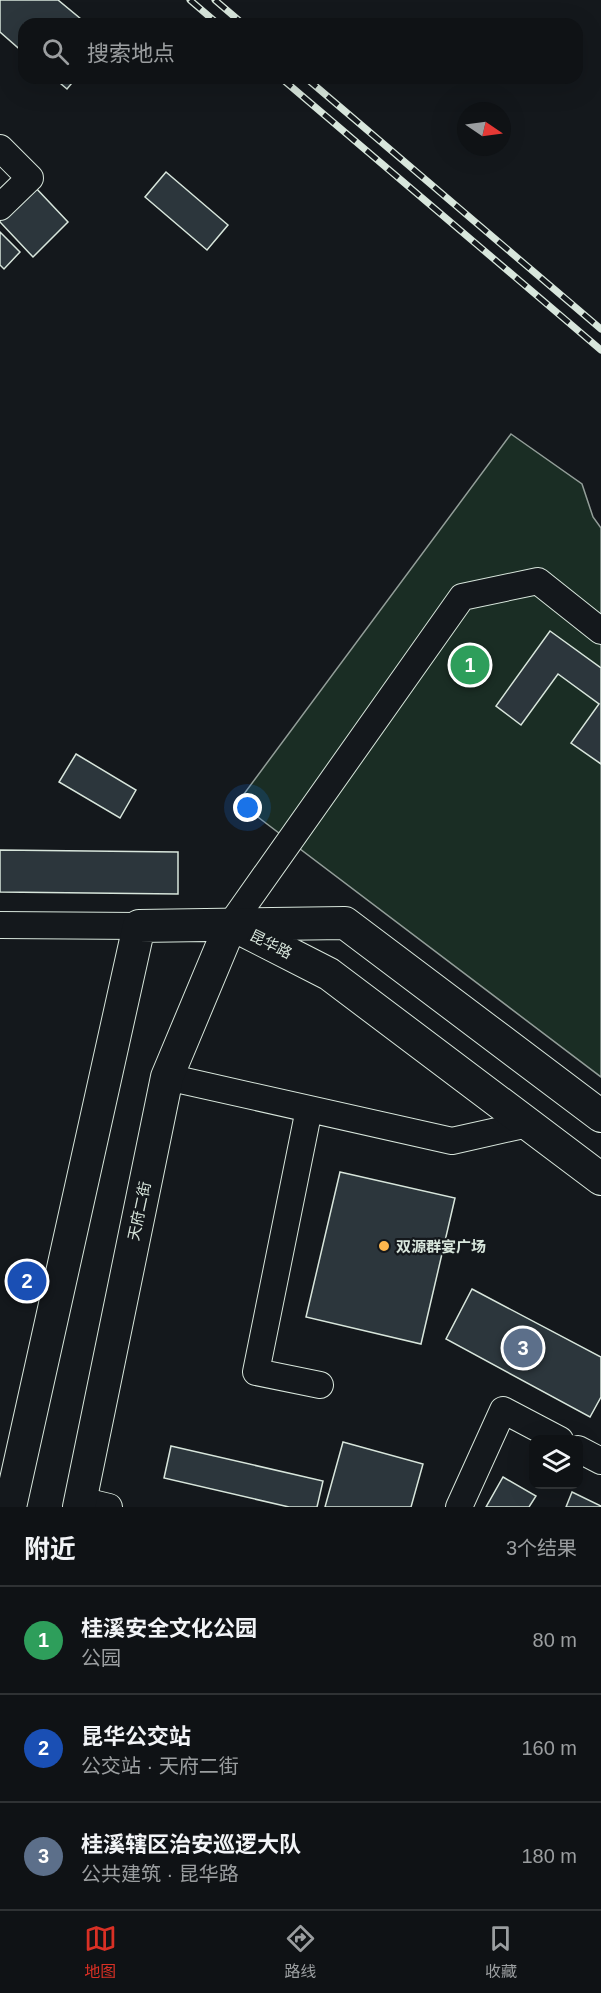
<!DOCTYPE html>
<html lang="zh">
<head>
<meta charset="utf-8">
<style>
	:root { --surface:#0f1215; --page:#181b1e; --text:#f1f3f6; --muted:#9b9ea0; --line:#2f3234; --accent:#d93025 }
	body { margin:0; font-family:Helvetica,"Noto Sans SC",sans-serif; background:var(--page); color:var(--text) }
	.controls { position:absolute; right:18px; bottom:18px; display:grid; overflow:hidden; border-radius:12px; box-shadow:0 6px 24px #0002 }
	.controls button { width:54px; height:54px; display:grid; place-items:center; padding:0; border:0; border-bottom:2px solid var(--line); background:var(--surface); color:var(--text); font:30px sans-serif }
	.compass { position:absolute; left:457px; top:102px; width:54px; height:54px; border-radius:50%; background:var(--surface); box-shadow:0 6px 24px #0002; rotate:103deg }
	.you { position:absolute; left:248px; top:808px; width:21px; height:21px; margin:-15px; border:4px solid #fff; border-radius:50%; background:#1a73e8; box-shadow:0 0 0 9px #1a73e833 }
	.badge { display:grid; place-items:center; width:39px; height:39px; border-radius:50%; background:var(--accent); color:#fff; font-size:20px; font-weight:700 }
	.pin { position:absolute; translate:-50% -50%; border:3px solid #fff; box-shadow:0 2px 6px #0006 }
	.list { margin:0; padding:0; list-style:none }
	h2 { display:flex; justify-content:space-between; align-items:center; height:78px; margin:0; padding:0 24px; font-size:26px }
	h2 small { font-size:20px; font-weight:400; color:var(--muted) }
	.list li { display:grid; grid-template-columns:39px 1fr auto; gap:18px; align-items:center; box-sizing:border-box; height:108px; padding:0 24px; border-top:2px solid var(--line) }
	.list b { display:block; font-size:22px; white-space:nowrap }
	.list p { margin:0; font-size:20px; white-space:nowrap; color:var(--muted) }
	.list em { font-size:20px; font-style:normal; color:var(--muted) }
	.icon { flex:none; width:33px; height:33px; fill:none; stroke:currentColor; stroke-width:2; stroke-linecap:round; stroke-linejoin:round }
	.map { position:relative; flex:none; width:601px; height:1507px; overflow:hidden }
	.search { position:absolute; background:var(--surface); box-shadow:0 6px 24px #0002; left:18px; right:18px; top:18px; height:66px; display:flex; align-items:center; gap:15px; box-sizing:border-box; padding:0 21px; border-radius:18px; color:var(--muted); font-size:22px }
	.sheet { height:402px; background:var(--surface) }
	nav { display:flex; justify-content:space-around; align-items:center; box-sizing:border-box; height:84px; border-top:2px solid var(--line); background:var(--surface); font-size:16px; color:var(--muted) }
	nav a { display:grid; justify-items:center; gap:3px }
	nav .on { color:var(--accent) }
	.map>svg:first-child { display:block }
	.green { fill:#1a2d24; stroke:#939e99; stroke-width:1.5 }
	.building { fill:#2c363c; stroke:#d8e6dc; stroke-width:1.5 }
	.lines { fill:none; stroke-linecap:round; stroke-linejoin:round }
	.minor-casing { stroke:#d8e6dc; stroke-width:28 }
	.major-casing { stroke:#d8e6dc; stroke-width:34 }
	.minor { stroke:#14181c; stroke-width:26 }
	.major { stroke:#14181c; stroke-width:32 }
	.rail-casing { stroke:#d8e6dc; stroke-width:7 }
	.rail { stroke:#14181c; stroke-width:4.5; stroke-dasharray:14; stroke-linecap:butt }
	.poi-dot { fill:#ffb74d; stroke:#14181c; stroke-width:2 }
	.labels { text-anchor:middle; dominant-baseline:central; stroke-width:4.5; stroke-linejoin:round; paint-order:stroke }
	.street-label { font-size:15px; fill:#d8e6dc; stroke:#14181c }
	.poi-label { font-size:15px; font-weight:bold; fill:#d8e6dc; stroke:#14181c; text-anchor:start }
</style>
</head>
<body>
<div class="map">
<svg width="601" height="1507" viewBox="0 0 601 1507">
	<rect width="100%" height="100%" fill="#14181c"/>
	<!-- green -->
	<path class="green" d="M511 434 582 484 593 517 601 528V1077L238 802Z"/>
	<!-- building -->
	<path class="building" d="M0 0H58L87 24H24V53L0 32Z
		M54 78H76L67 89Z
		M166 172 228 225 207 250 145 197Z
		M34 186 68 222 33 257 0 222V218Z
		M0 232 20 252 4 269 0 265Z
		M550 631 601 668V764L571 743 599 704 558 674 521 725 496 706Z
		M76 754 136 790 120 818 59 782Z
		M0 850 178 852V894L0 892Z
		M340 1172 455 1198 421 1344 306 1317Z
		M472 1289 601 1357V1397L590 1417 446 1339Z
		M343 1442 423 1464 411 1507H325Z
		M171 1446 323 1481 317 1507H289L164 1478Z
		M503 1477 536 1496 529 1507H486Z
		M572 1492 601 1506V1507H566Z"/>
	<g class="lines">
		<defs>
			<path id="minor" d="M0 148 30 178 0 207
				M231 924 462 597 538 581 601 631
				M0 925 139 926
				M167 1077 452 1141 528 1124
				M309 1109 256 1372 320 1385
				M578 1449 601 1461
				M80 1500 109 1507
				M459 1507 503 1410 560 1440"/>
			<path id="major" d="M235 926 329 974 601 1179
				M10 1507 139 926 345 923 601 1116
				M79 1507 167 1077 231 924"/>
		</defs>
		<!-- minor casing -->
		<use href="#minor" class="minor-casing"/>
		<!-- major casing -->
		<use href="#major" class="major-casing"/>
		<!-- minor -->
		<use href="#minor" class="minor"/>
		<!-- major -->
		<use href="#major" class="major"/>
		<defs>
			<path id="rail" d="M190 0 218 24
				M215 0 243 24
				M281 78 601 350
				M306 78 601 329"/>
		</defs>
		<!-- rail casing -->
		<use href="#rail" class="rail-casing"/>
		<!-- rail -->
		<use href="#rail" class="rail"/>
	</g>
	<!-- markers -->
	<circle class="poi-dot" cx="384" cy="1246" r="6"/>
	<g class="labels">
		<!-- street labels -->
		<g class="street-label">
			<text transform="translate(271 944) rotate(27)">昆华路</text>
			<text transform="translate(139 1211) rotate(-78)">天府二街</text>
		</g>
		<!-- poi labels -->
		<g class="poi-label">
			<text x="396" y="1246">双源群宴广场</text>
		</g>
	</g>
</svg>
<div class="controls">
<button><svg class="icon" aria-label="layers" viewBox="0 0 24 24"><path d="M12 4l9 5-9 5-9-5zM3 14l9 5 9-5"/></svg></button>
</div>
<svg class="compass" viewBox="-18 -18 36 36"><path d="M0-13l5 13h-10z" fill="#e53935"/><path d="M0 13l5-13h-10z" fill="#9b9ea0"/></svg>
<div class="you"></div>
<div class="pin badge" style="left:470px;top:665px;background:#2e9e5b">1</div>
<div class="pin badge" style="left:27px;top:1281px;background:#1a4fb4">2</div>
<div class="pin badge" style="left:523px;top:1348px;background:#5c6f8a">3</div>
<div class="search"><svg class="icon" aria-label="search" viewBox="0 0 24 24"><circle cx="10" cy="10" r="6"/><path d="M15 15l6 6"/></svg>搜索地点</div>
</div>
<section class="sheet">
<h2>附近<small>3个结果</small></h2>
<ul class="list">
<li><span class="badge" style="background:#2e9e5b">1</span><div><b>桂溪安全文化公园</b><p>公园</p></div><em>80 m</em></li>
<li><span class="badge" style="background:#1a4fb4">2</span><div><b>昆华公交站</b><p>公交站 · 天府二街</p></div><em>160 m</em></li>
<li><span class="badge" style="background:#5c6f8a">3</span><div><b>桂溪辖区治安巡逻大队</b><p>公共建筑 · 昆华路</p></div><em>180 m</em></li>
</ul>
</section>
<nav>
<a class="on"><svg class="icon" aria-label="map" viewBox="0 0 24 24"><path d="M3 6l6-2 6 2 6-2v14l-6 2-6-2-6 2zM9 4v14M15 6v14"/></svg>地图</a>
<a><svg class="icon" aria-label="directions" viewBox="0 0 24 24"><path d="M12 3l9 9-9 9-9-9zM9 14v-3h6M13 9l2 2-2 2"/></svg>路线</a>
<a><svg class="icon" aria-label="saved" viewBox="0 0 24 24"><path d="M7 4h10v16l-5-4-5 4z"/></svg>收藏</a>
</nav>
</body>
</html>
